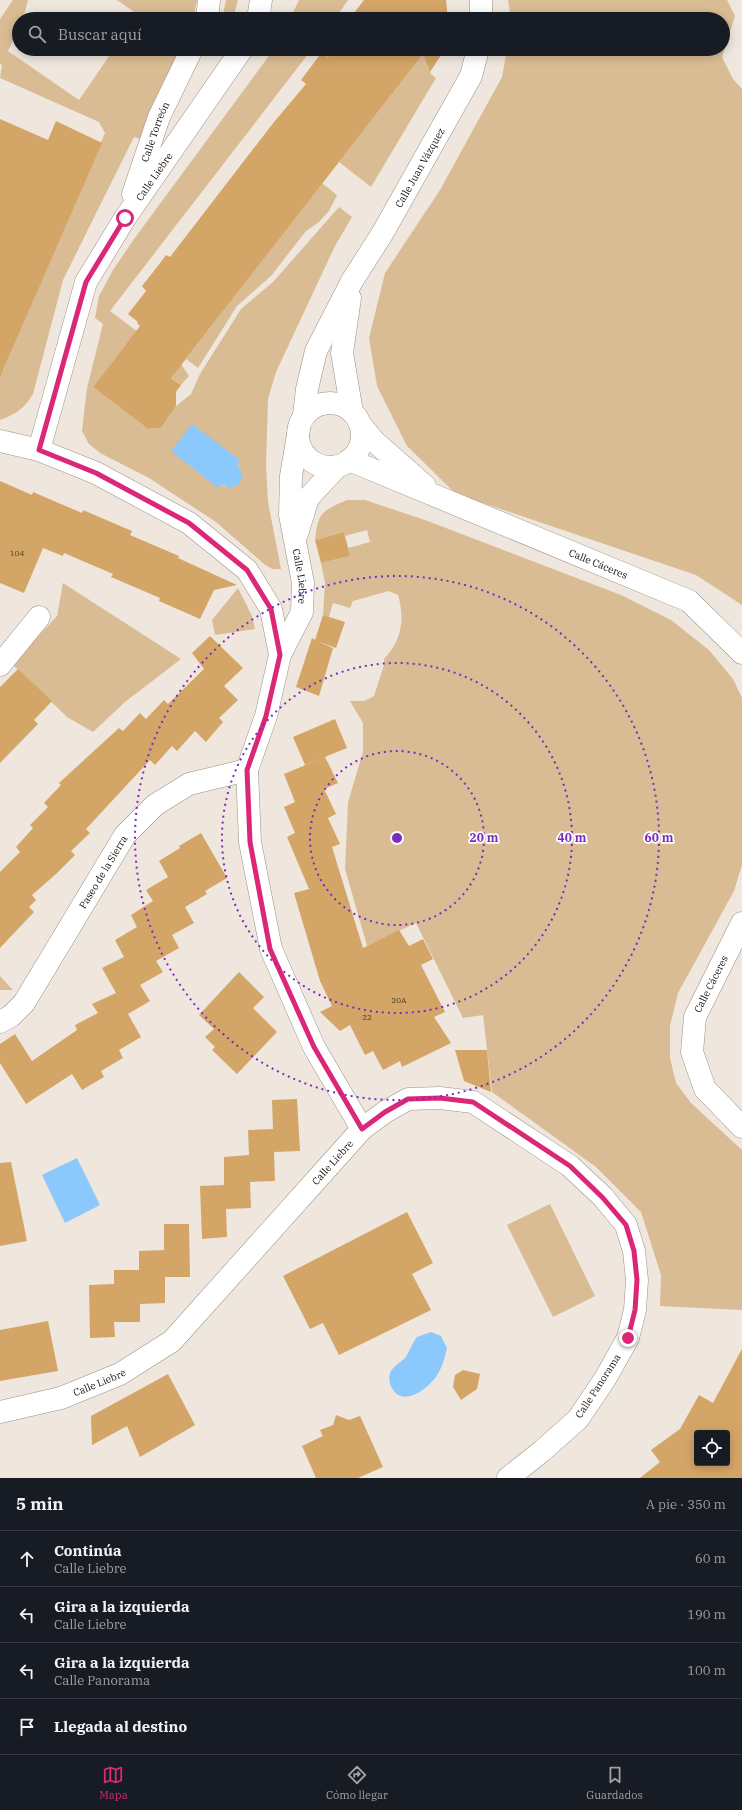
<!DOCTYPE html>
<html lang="es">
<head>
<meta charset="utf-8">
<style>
	:root { --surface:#171b24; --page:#242831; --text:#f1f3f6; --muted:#9ea1a6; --line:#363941; --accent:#db2777 }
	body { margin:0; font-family:"IBM Plex Serif",serif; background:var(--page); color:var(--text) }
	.controls { position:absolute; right:12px; bottom:12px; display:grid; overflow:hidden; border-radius:4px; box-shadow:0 2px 10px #0003 }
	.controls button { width:36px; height:36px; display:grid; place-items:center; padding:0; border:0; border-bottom:1px solid var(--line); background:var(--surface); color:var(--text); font:20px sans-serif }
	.stop { position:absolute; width:12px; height:12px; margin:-9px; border:3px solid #db2777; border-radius:50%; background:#fff }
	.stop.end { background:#db2777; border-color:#fff; box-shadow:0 1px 4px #0008 }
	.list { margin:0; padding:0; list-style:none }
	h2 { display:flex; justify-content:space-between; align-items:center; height:52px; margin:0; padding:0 16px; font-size:17px }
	h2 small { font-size:13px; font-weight:400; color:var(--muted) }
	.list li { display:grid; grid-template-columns:26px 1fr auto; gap:12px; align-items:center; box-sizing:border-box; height:56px; padding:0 16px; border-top:1px solid var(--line) }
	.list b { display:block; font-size:15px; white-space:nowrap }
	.list p { margin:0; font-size:13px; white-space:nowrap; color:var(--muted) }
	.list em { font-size:13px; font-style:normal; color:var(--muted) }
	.icon { flex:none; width:22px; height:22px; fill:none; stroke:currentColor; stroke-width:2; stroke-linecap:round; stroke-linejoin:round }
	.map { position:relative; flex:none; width:742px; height:1478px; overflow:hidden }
	.search { position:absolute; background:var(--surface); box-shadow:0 2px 10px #0003; left:12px; right:12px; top:12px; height:44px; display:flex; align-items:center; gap:10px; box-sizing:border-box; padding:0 14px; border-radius:22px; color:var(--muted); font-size:15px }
	.sheet { height:276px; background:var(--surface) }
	nav { display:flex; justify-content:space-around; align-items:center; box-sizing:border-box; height:56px; border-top:1px solid var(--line); background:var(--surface); font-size:11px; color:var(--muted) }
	nav a { display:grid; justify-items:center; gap:2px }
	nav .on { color:var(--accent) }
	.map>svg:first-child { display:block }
	.green { fill:#dabc94; fill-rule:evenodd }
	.water { fill:#8bc8fb }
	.building { fill:#d3a567; fill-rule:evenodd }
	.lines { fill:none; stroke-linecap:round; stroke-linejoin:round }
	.minor-casing { stroke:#9a9288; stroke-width:23 }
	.minor { stroke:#fff; stroke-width:22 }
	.route { stroke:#db2777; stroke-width:5 }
	.ring { fill:none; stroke:#7b2cbf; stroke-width:2; stroke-dasharray:2 4 }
	.labels { text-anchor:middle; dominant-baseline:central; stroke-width:3.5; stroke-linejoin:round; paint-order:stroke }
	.number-label { font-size:8px; fill:#453826 }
	.street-label { font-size:10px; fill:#161310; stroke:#fff }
	.centre { fill:#7b2cbf; stroke:#fff; stroke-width:2 }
	.ring-label { font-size:12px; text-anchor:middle; font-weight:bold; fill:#7b2cbf; stroke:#fff; stroke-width:3.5; stroke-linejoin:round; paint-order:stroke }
</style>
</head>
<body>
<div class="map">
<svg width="742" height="1478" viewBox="0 0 742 1478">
	<rect width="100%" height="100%" fill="#efe7dd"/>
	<!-- green -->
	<path class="green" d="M13 0H28L23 19H19V28L8 51 79 100 114 49H181L152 106 140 139 134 137 63 280 33 394C24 409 16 414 0 420V369L3 370 9 356 105 133 99 122 0 78 2 65 0 64V19Z
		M117 0H197L193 19H134L137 14Z
		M226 0H238L233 19H222Z
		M299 0H348L335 19H290Z
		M508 0H727L735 16 722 57 733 79 742 89V605L696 575 456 494 407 446 377 386 369 338 385 273 440 190 502 77 507 49H723V19H511Z
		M274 49H312L110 311 181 364 189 376 181 385 127 343 93 387 148 429 161 428 176 406 191 394 200 374 241 309 273 282 339 207 352 217 335 246 276 372 268 399 266 465 268 502 281 569H272L264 564 216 522 149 478 100 453 89 444 82 431 87 388 103 324 95 318 99 296 113 270 134 239ZM237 464 240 468 226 487 221 484Z
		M423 54 431 74 436 78 371 187 339 162Z
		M322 183 337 195 329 211 319 222 306 231 271 276 237 306 198 368 186 359Z
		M347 500H365L425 520 621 595 671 620 709 650 733 679 742 698V865L734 891 678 993 670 1026V1058L676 1083 691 1103 742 1150V1310L660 1306 661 1275 641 1212 596 1167 492 1092 483 1015 463 1018 416 923 367 946 345 869 348 802 363 752V723L350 701H364L374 696 384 665V659C402 640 405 619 398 595L389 591 353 601 350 608 333 603 329 617 323 615 325 583 321 563 350 556 348 548 370 542 367 530 345 536 344 532 315 540C318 512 322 511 347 500Z
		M63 583 181 659 125 702 93 732 67 717 12 664 57 616Z
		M238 588 252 616 255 629 215 635 212 620Z
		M0 976 13 990H0Z
		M550 1204 595 1296 553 1317 507 1225Z"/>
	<!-- water -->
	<path class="water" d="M192 424 240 460 237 464C243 472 243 477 238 485L230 488 221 484 218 488 171 451Z
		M77 1158 100 1205 65 1223 42 1175Z
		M431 1332 441 1336 447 1348C445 1358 442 1368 436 1377 427 1389 403 1408 392 1388 389 1383 389 1378 390 1373 393 1366 400 1363 405 1358 410 1351 412 1343 417 1337Z"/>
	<!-- building -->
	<path class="building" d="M364 0H446L448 19H357L359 17 354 13Z
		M334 49H445L430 72 423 54 171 378 181 385 176 392V406L161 428 148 429 93 387 140 326 137 323 138 322 128 314 146 291 142 286 157 267 166 255 170 257 274 122 306 84 301 80 322 52 328 57Z
		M0 119 48 140 56 121 102 143 0 377Z
		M0 481 32 495 33 492 82 513 83 510 132 531 130 535 179 556 178 558 237 585 214 590 200 619 159 601 160 598 111 577 113 574 64 553 63 556 43 548 24 593 0 583Z
		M344 532 350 556 321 563 315 540Z
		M323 615 345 622 336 648 317 641 333 648 319 696 296 687 312 638 315 640Z
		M210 636 243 668 224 686 238 700 219 718 223 722 206 742 195 731 177 751 172 746 155 765 150 760 86 829 90 833 71 851 75 855 56 874 32 895 36 900 29 907 34 912 0 948V872L20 852 16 847 33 828 30 825 48 807 44 803 61 785 59 783 119 728 123 731 140 713 146 719 164 700 168 704 204 669 192 653Z
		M18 669 52 701 34 720 38 724 0 763V687Z
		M335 719 347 748 305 765 293 737Z
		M325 757 338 783 324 789 336 814 328 818 340 844 332 847 363 948 399 930 409 946 423 939 433 959 421 965 445 1012 434 1017 451 1043 402 1067 400 1061 383 1070 373 1051 365 1055 350 1025 340 1031 320 1012 332 1006 320 981 294 893 309 889 287 837 295 833 284 807 295 802 284 774Z
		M201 833 227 878 205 891 207 894 185 907 194 923 172 935 179 948 156 961 163 972 140 985 150 1001 128 1014 141 1037 119 1050 123 1058 101 1071 104 1077 82 1090 72 1074 26 1104 0 1063V1044L15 1034 32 1061 77 1030 75 1025 98 1013 92 1004 116 993 102 968 124 957 115 940 137 927 131 915 153 901 146 890 168 877 159 861 180 848 179 846Z
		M239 972 264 997 253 1008 277 1032 237 1074 212 1050 215 1047 205 1037 214 1029 199 1015Z
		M455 1050H487L491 1092 464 1081Z
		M297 1099 300 1151 274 1152 275 1181 250 1182 251 1208 226 1209 227 1237 202 1239 200 1186 224 1185V1157L249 1155 248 1130 273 1129 272 1100Z
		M11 1162 27 1241 0 1246V1163Z
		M407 1212 433 1263 412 1274 431 1310 339 1355 323 1323 310 1329 283 1276Z
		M164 1224H189L190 1277H165V1303L140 1304V1322H114L115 1337 90 1338 89 1285 114 1284V1270H139V1251L164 1250Z
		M48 1321 58 1371 0 1381V1330Z
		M742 1349V1478H640L660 1462 651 1450 680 1429 699 1395 713 1403ZM697 1433H727V1463H697Z
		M463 1370 480 1374 477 1389 461 1400 453 1387 455 1375Z
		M168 1374 195 1425 140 1457 127 1426 92 1445 91 1416Z
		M336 1415 349 1420 360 1416 383 1467 358 1478H316L302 1446 323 1436 320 1430 333 1425Z"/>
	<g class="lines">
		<defs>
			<g id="minor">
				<path d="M481 0V19"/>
				<path d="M207 19 209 0"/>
				<path d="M258 19 261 0"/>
				<path id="s1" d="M133 194 159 117 192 49"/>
				<path d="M350 298 342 353 352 412"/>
				<circle cx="330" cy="435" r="32"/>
				<path id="s2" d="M304 415 307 389 316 351 352 281 382 234 471 76 478 49"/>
				<path d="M360 424 374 441 425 486"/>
				<path id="s3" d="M299 429 291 476 290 515 303 583 302 612 280 655 266 716 247 770 250 842 271 949 314 1047 362 1129"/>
				<path d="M0 441 39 450 96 473 189 523 247 570 271 609 280 655"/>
				<path id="s4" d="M39 450 86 282 125 218 242 49"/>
				<path id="s5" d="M349 460 689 601 742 653"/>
				<path d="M297 534 308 498 338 466"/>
				<path d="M0 665 39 617"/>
				<path d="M742 923 695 1017 692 1052 705 1089 742 1127"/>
				<path id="s6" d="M0 1022 11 1016 24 1003 125 835 155 805 189 784 247 770"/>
				<path id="s7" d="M0 1412 61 1398 120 1374 172 1341 362 1129 385 1112 408 1099 440 1098 473 1102 570 1166 603 1197 626 1225 634 1251 637 1280 635 1310 628 1338 605 1379 578 1419 542 1451 508 1478"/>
			</g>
		</defs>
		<!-- minor casing -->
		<use href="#minor" class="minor-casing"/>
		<!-- minor -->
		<use href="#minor" class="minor"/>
	</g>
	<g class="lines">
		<!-- route -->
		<path class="route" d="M125 218 86 282 39 450 96 473 189 523 247 570 271 609 280 655 266 716 247 770 250 842 270 949 314 1047 362 1129 385 1112 408 1099 440 1098 473 1102 570 1166 603 1198 626 1225 634 1251 637 1280 635 1310 628 1338"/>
	</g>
	<!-- distance rings -->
	<g class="ring">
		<circle cx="397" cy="838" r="87"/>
		<circle cx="397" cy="838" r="175"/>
		<circle cx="397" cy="838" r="262"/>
	</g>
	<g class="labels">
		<!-- number labels -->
		<g class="number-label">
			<text x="17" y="553">104</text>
			<text x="399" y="1000">20A</text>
			<text x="367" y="1017">22</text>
		</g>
		<!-- street labels -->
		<g class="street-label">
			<text stroke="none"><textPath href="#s1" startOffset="66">Calle Torreón</textPath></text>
			<text stroke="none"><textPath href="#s2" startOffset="276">Calle Juan Vázquez</textPath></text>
			<text stroke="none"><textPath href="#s4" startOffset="300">Calle Liebre</textPath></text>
			<text stroke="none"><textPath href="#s5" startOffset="270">Calle Cáceres</textPath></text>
			<text stroke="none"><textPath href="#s3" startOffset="149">Calle Liebre</textPath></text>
			<text stroke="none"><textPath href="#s6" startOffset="184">Paseo de la Sierra</textPath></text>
			<text transform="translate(711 984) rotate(-63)">Calle Cáceres</text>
			<text stroke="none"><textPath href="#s7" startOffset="428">Calle Liebre</textPath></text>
			<text stroke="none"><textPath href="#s7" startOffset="104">Calle Liebre</textPath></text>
			<text transform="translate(598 1386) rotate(-57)">Calle Panorama</text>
		</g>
	</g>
	<circle cx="397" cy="838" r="6" class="centre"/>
	<g class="ring-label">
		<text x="484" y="842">20 m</text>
		<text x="572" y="842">40 m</text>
		<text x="659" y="842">60 m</text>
	</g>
</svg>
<div class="controls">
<button><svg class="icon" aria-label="locate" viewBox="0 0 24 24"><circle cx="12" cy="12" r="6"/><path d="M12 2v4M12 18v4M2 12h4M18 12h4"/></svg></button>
</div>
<div class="stop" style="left:125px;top:218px"></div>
<div class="stop end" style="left:628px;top:1338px"></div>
<div class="search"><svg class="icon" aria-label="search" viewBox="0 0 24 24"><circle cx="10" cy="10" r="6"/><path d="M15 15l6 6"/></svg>Buscar aquí</div>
</div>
<section class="sheet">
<h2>5 min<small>A pie · 350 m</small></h2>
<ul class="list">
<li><svg class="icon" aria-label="ahead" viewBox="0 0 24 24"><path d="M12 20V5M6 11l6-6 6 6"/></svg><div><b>Continúa</b><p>Calle Liebre</p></div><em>60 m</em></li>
<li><svg class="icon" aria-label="left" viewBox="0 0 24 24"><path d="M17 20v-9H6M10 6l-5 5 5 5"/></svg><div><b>Gira a la izquierda</b><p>Calle Liebre</p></div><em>190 m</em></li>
<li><svg class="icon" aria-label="left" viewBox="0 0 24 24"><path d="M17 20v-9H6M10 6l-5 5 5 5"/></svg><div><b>Gira a la izquierda</b><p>Calle Panorama</p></div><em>100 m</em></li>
<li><svg class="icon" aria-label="arrive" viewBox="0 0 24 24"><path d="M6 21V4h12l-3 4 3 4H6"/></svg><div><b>Llegada al destino</b></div></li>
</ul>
</section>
<nav>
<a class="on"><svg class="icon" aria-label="map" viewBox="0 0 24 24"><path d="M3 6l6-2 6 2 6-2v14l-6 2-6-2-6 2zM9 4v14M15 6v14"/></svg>Mapa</a>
<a><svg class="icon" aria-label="directions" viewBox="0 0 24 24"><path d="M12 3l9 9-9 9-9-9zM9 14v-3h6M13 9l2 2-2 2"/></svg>Cómo llegar</a>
<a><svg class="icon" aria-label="saved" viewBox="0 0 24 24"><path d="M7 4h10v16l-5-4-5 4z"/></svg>Guardados</a>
</nav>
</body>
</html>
